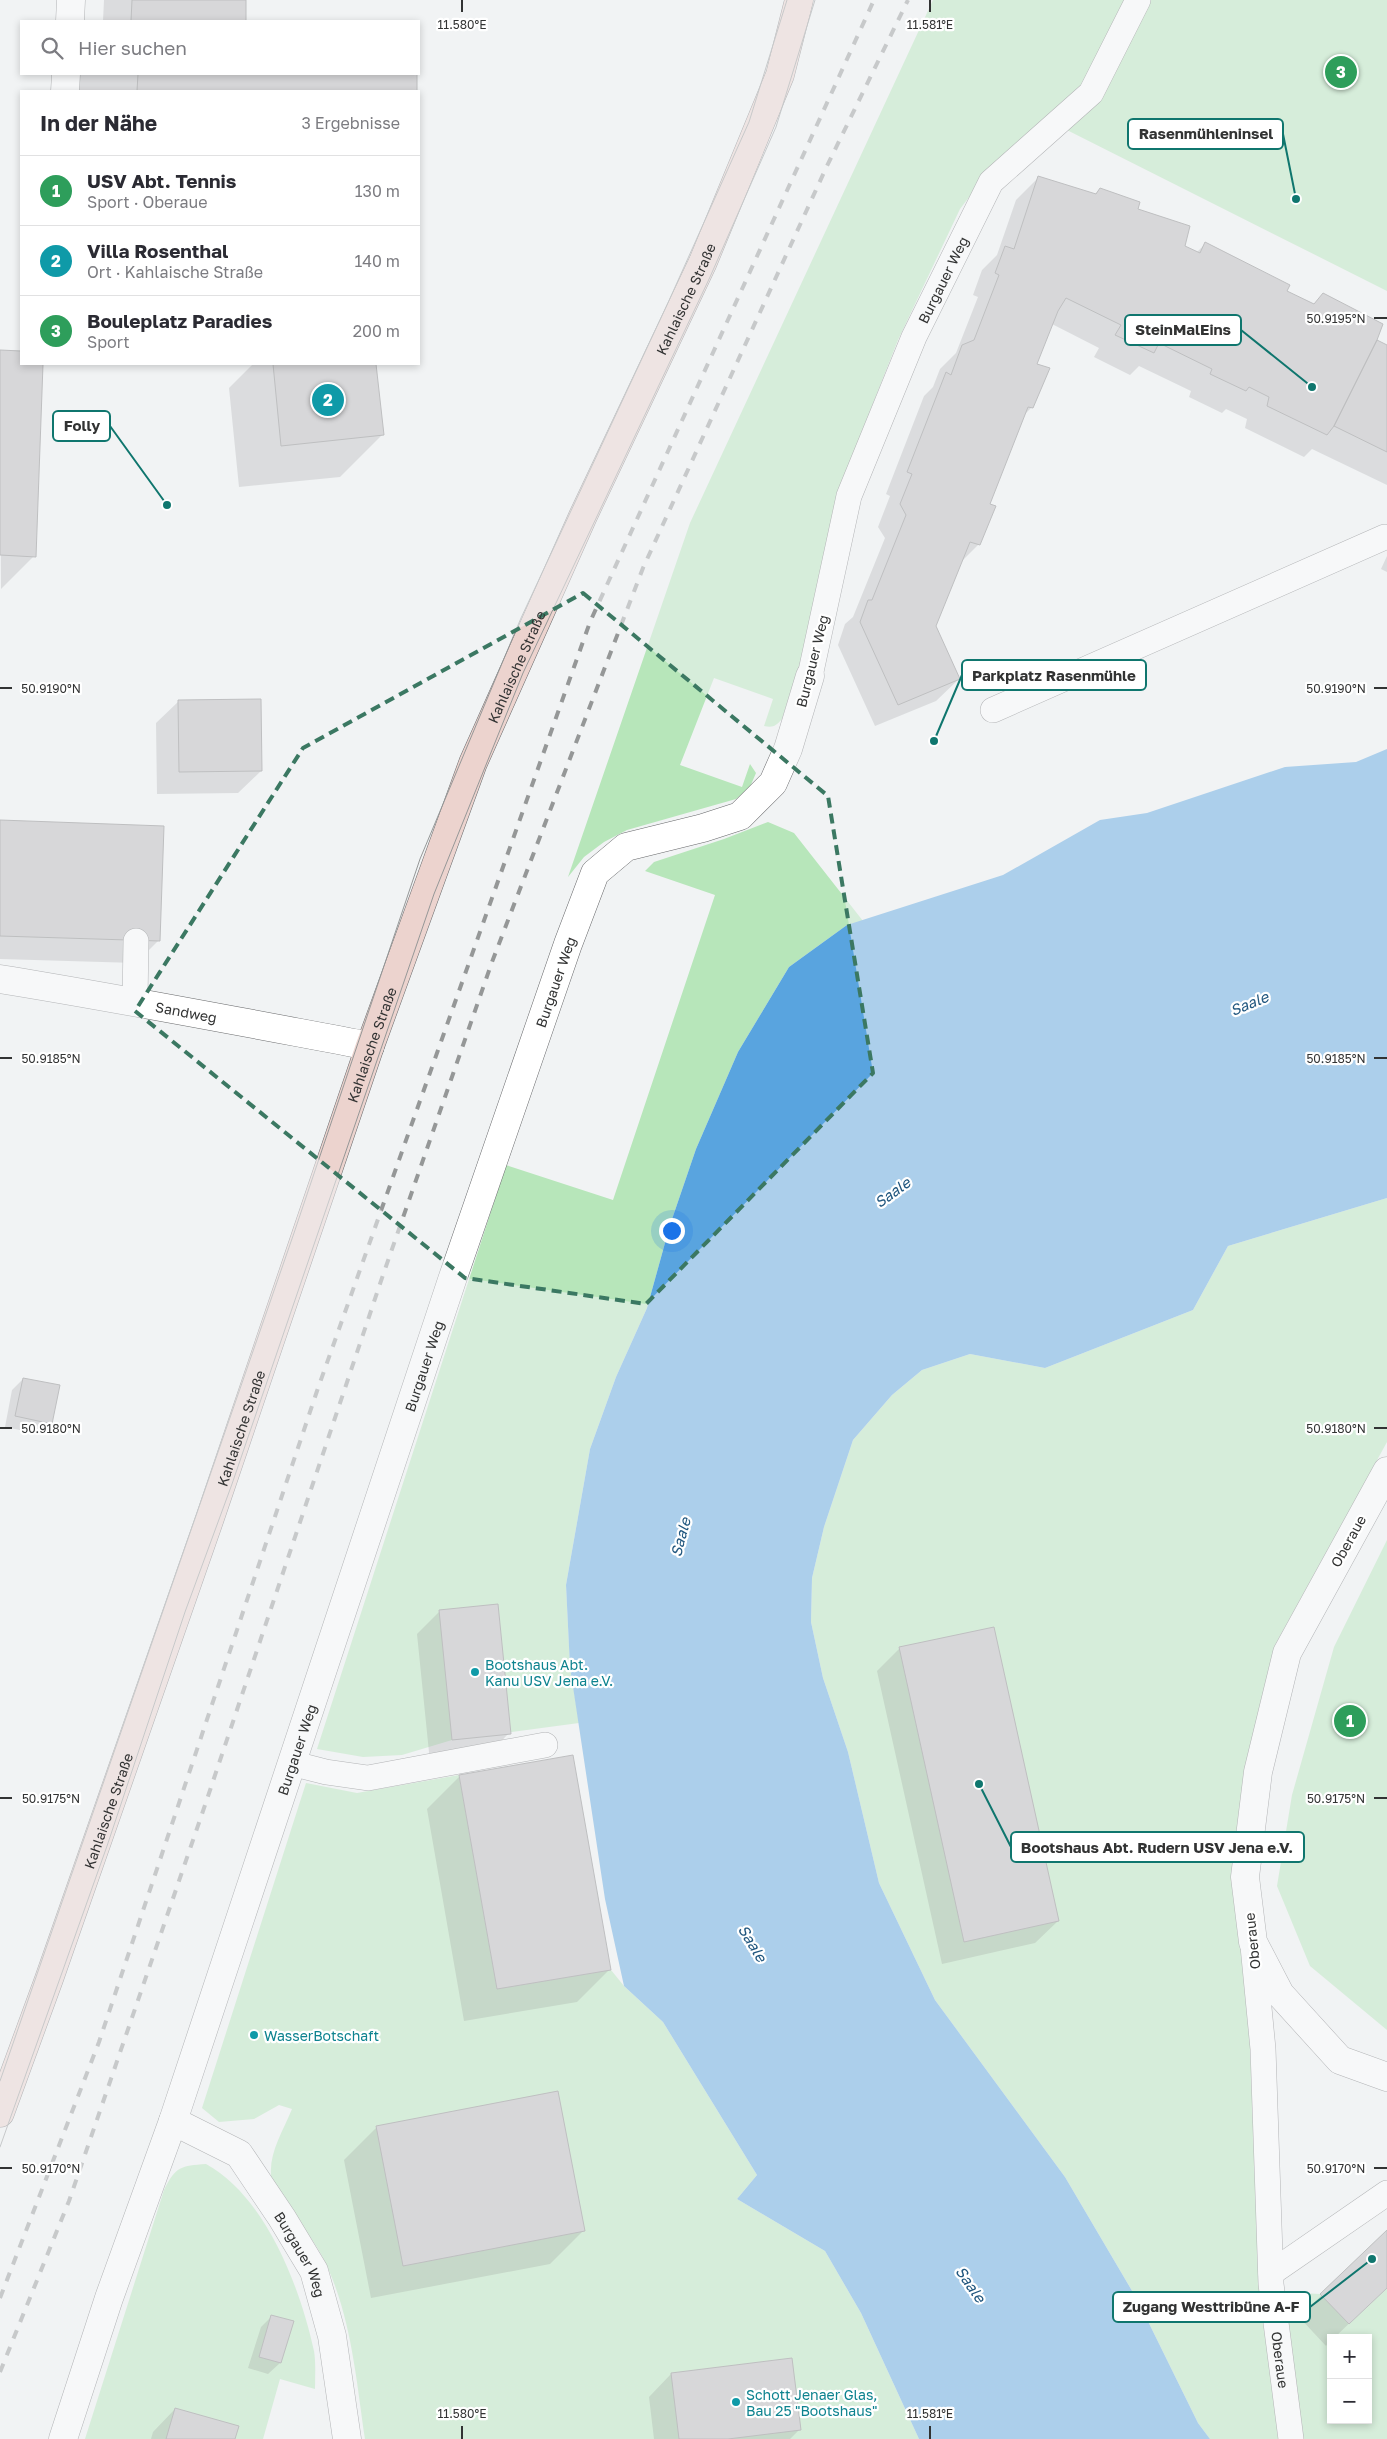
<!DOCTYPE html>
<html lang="de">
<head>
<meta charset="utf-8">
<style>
	:root { --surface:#fff; --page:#f7f7f7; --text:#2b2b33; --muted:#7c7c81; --line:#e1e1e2; --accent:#d93025 }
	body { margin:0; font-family:"Golos Text",sans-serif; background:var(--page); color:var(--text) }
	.controls { position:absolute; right:15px; bottom:15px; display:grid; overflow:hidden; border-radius:0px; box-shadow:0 2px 8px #0003 }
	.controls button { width:45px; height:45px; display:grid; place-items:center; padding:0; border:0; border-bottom:1px solid var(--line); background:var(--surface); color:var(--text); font:25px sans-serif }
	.you { position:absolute; left:671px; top:1230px; width:18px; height:18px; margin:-12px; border:4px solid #fff; border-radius:50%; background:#1a73e8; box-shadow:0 0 0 8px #1a73e833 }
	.badge { display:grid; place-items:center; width:32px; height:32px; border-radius:50%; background:var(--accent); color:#fff; font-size:16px; font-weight:700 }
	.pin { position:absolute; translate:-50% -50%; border:2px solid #fff; box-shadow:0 1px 5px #0006 }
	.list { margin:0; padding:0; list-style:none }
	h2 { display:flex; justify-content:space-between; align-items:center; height:65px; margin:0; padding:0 20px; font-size:21px }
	h2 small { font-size:16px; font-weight:400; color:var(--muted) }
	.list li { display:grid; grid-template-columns:32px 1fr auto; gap:15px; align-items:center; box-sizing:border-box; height:70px; padding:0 20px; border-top:1px solid var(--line) }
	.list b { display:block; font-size:19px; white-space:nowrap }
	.list p { margin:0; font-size:16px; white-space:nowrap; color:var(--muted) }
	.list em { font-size:16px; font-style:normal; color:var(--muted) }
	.icon { flex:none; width:28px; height:28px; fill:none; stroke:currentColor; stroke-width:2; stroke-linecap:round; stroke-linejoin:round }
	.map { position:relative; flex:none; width:1387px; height:2439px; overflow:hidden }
	.search { position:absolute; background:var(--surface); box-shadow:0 2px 8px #0003; left:20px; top:20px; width:400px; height:55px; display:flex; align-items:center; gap:12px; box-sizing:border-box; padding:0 18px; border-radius:0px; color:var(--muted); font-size:19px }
	.panel { position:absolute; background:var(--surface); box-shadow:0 2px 8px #0003; left:20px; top:90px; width:400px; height:275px; border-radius:0px }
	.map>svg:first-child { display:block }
	.green { fill:#b7e6ba; fill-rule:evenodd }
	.water { fill:#59a4df }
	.shadow { fill:#0003 }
	.building { fill:#b8b7b9; stroke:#828182 }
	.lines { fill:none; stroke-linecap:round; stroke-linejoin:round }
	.service-casing { stroke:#696a6c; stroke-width:26 }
	.minor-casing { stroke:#696a6c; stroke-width:29 }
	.secondary-casing { stroke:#696a6c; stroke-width:29 }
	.service { stroke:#fff; stroke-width:25 }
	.minor { stroke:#fff; stroke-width:28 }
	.secondary { stroke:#ecd3ce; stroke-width:28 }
	.tram { stroke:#959797; stroke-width:1 }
	.rail { stroke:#959797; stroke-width:4; stroke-dasharray:9 9; stroke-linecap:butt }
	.marked { fill:none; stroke:#3b7862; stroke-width:4; stroke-dasharray:10 6; stroke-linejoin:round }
	.ticks { fill:none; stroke:#323333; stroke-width:2 }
	.culture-dot { fill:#0f9aa8; stroke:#fff; stroke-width:2 }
	.labels { text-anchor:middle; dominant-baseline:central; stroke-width:4.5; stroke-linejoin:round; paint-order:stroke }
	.street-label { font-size:14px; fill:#323333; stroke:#fff }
	.culture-label { font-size:14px; fill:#0d838f; stroke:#fff; text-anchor:start }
	.water-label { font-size:15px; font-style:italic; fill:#21577f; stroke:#fff }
	.ticks-label { font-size:12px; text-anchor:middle; fill:#323333; stroke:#fff; stroke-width:4.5; stroke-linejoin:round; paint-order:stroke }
	.leader { fill:none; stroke:#0f766e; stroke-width:2 }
	.callout-dot { fill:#0f766e; stroke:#fff; stroke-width:2 }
	.callout { fill:#fff; stroke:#0f766e; stroke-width:2 }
	.callout-label { font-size:15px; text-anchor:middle; font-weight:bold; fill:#323333 }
</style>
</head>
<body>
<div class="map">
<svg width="1387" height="2439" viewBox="0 0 1387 2439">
	<rect width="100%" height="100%" fill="#f1f3f4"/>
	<!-- green -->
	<path class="green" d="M933 0H1387V291L1047 120 992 167 960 209 898 340 838 492 806 644 782 719C776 726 773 728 764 726L773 699 714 678 680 765 742 787 750 764 756 773 750 787 736 799 627 830 604 842 584 857 568 877 690 523Z
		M768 822 794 833 863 921 847 925 789 967 738 1052 696 1149 670 1225 647 1308 616 1377 590 1449 566 1585 570 1666 579 1723 452 1740 402 1755 363 1757 317 1749 506 1165 613 1200 715 895 645 871 654 862 724 839Z
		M1387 1198V1442L1275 1645 1245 1766 1250 2044 1259 2279 1277 2418 1278 2439H1210L1198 2423 1138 2301 1065 2177 935 2000 879 1883 848 1752 823 1678 811 1622 812 1578 824 1527 853 1440 892 1395 922 1370 970 1354 1045 1368 1193 1310 1228 1246Z
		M1387 1540V2030L1310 1966 1277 1886 1292 1795 1334 1647Z
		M459 1775 497 1989 611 1970 624 1986 663 2022 757 2175 737 2199 825 2251 861 2313 919 2439H365C356 2378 351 2312 322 2256 309 2232 289 2209 273 2187 265 2158 281 2136 292 2109L279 2105 254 2119 219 2122 202 2108 306 1783 357 1793Z
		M206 2164C266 2197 300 2287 314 2351 316 2363 315 2377 315 2389L280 2379 263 2439H85L164 2190C176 2166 181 2166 206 2164Z
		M1387 2230V2439H1298L1282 2292 1320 2294ZM1331 2338H1368V2420H1331Z"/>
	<!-- water -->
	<path class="water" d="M1387 749V1198L1228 1246 1193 1310 1045 1368 970 1354 922 1370 892 1395 853 1440 824 1527 812 1578 811 1622 823 1678 848 1752 879 1883 935 2000 1065 2177 1138 2301 1198 2423 1210 2439H919L861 2313 825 2251 737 2199 757 2175 663 2022 624 1986 605 1899 570 1667 566 1585 590 1449 616 1377 647 1308 670 1225 696 1149 738 1052 789 967 847 925 1003 875 1100 820 1147 813 1285 767 1356 762Z"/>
	<!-- shadow -->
	<path class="shadow" d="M104 0H245L244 21H103Z
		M76 74H416L415 91H75Z
		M1039 177 1094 195 1100 189 1137 210 1183 247 1196 253 1205 244 1285 292 1313 305 1323 295 1375 341 1387 346V485L1312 449 1304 457 1245 428 1247 419 1226 409 1222 413 1189 397 1191 391 1139 366 1130 375 1094 357 1099 348 1052 324 1036 364 1032 407 1022 417 988 505 979 544 960 563 934 626 959 679 936 701 875 726 838 645 845 624 853 617 885 538 878 527 890 496 886 494 924 396 933 387 940 369 956 353 978 297 973 295 982 270 997 255 1016 200Z
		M0 351 21 352V364H42L34 556 1 589Z
		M253 364H375L382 435 340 477 239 487 229 388Z
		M1387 556V572L1381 569Z
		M179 701 261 771 238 793 157 794 156 723Z
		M0 821 158 941 136 963 0 959Z
		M23 1379 51 1423 40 1434 5 1427 12 1390Z
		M440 1611 509 1733 487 1756 430 1762 417 1634Z
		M900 1648 1058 1921 1035 1943 942 1964 877 1671Z
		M460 1776 610 1969 577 2002 464 2021 427 1809Z
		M377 2127 583 2231 550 2264 371 2298 344 2160Z
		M1387 2232V2287L1334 2338H1331L1326 2346 1299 2317Z
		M272 2316 292 2322 280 2363 268 2374 248 2368 261 2327Z
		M671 2374 799 2430 790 2439H654L649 2397Z
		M175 2409 233 2439H151L153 2432Z"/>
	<!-- building -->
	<path class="building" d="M132 0H246V21H131Z
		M138 74H417V91H137Z
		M1038 176 1096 194 1100 188 1140 202 1138 209 1190 226 1185 246 1200 253 1205 242 1290 285 1287 291 1314 304 1323 293 1383 324 1377 340 1334 426 1327 435 1267 406 1269 397 1249 387 1246 391 1210 374 1212 369 1159 343 1154 353 1115 335 1121 325 1066 298 1058 311 1037 364 1050 368 1033 408 1028 407 990 504 996 506 980 545 970 542 936 626 960 679 898 705 860 622 868 600H872L906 515 900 504 912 474 907 472 946 372 951 375 962 345 974 340 999 275 995 273 1005 246 1014 249Z
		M1377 340 1387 345V452L1334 426Z
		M0 350 21 351V364H43L36 557 0 555Z
		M273 364H376L384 435 281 446Z
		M261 699 262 771 179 772 178 700Z
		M0 820 164 826 160 941 0 936Z
		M23 1378 60 1385 52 1424 15 1416Z
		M498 1604 511 1734 452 1740 439 1610Z
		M994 1627 1059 1921 964 1942 899 1647Z
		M573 1755 611 1970 497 1989 459 1775Z
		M558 2091 585 2231 403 2266 376 2126Z
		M1387 2230V2288L1349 2324 1320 2294Z
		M271 2315 294 2321 281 2363 259 2357Z
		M792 2358 801 2430 728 2439H679L671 2373Z
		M175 2408 239 2426 235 2439H166Z"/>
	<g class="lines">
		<defs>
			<g id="service">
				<path id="s1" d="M810 676 849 496 914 337 991 182 1091 93 1138 0"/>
				<path d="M993 710 1385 537"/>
				<path d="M135 1001 136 941"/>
				<path d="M291 1763 326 1772 368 1778 545 1745"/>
				<path id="s2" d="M1253 1946 1263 2049 1271 2284 1291 2439"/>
				<path d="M1271 2273 1387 2193"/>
			</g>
			<g id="minor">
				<path d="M70 21 71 0"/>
				<path d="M65 91 66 74"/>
				<path id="s3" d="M0 979C124 999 247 1023 370 1046"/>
				<path d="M1387 1471 1287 1653 1258 1772 1245 1877 1253 1942 1280 1994 1340 2060 1387 2077"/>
				<path id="s4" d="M173 2121 239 2154 282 2218 314 2271 332 2336 347 2439"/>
				<path id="s5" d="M63 2439 109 2298 173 2121 452 1280 568 944 595 873 626 847 703 828 740 816 773 783 788 749 810 676"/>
			</g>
			<g id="secondary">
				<path id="s6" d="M0 2113 49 1979 210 1518 370 1046 473 763 583 516 703 262 780 75 799 0"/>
			</g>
		</defs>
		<!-- service casing -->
		<use href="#service" class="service-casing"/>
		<!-- minor casing -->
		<use href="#minor" class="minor-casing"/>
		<!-- secondary casing -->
		<use href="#secondary" class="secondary-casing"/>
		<!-- service -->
		<use href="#service" class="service"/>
		<!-- minor -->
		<use href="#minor" class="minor"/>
		<!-- secondary -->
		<use href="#secondary" class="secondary"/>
		<!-- tram -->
		<path class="tram" d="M0 2081 294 1233 420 859 521 618 667 305 749 122 787 0
			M0 2147 107 1846 185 1612 232 1484 434 894 523 673 710 277 776 127 815 0"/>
		<!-- rail -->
		<path class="rail" d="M0 2298 99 2042 317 1391 590 622 874 0
			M0 2372 69 2201 202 1814 383 1275 492 962 643 568 826 168 908 0"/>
	</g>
	<!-- marked area -->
	<path d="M0 0H1387V2439H0ZM583 593 828 796 873 1073 646 1304 465 1278 135 1011 303 748Z" fill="#f1f3f4" fill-opacity=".55" fill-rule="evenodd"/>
	<path class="marked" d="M583 593 828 796 873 1073 646 1304 465 1278 135 1011 303 748Z"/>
	<!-- ticks -->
	<path class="ticks" d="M462 0V12M930 0V12M1374 318H1387M0 688H12M1374 688H1387M0 1058H12M1374 1058H1387M0 1428H12M1374 1428H1387M0 1798H12M1374 1798H1387M0 2168H12M1374 2168H1387M462 2426V2439M930 2426V2439"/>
	<!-- markers -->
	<g class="culture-dot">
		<circle cx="475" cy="1672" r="5"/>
		<circle cx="254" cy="2035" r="5"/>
		<circle cx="736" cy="2402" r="5"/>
	</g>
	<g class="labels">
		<!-- street labels -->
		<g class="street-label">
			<text stroke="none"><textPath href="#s1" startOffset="420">Burgauer Weg</textPath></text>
			<text stroke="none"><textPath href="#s6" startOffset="1941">Kahlaische Straße</textPath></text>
			<text transform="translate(812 661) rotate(-76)">Burgauer Weg</text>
			<text stroke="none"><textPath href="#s6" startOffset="1536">Kahlaische Straße</textPath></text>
			<text stroke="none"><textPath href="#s5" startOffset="1538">Burgauer Weg</textPath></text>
			<text stroke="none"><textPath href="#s3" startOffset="189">Sandweg</textPath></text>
			<text stroke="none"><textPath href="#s6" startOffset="1131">Kahlaische Straße</textPath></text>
			<text stroke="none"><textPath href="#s5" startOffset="1132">Burgauer Weg</textPath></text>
			<text stroke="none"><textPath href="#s6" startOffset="726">Kahlaische Straße</textPath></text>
			<text transform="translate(1348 1541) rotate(-61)">Oberaue</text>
			<text stroke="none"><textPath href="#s5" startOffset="728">Burgauer Weg</textPath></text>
			<text stroke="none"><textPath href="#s6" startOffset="321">Kahlaische Straße</textPath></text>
			<text transform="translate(1252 1941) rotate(-96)">Oberaue</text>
			<text stroke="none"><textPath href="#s4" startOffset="192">Burgauer Weg</textPath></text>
			<text stroke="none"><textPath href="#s2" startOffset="415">Oberaue</textPath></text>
		</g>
		<!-- culture labels -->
		<g class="culture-label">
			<text x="485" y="1664">Bootshaus Abt.<tspan x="485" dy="16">Kanu USV Jena e.V.</tspan></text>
			<text x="264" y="2035">WasserBotschaft</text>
			<text x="746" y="2394">Schott Jenaer Glas,<tspan x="746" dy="16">Bau 25 "Bootshaus"</tspan></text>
		</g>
		<!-- water labels -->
		<g class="water-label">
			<text transform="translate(1249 1003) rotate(-23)">Saale</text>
			<text transform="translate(892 1192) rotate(-36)">Saale</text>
			<text transform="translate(680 1537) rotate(-75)">Saale</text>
			<text transform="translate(753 1943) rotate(59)">Saale</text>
			<text transform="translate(971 2284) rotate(55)">Saale</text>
		</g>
	</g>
	<g class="ticks-label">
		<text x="462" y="29">11.580°E</text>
		<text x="930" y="29">11.581°E</text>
		<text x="1336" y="323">50.9195°N</text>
		<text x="51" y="693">50.9190°N</text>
		<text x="1336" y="693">50.9190°N</text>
		<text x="51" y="1063">50.9185°N</text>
		<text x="1336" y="1063">50.9185°N</text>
		<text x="51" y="1433">50.9180°N</text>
		<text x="1336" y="1433">50.9180°N</text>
		<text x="51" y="1803">50.9175°N</text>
		<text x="1336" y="1803">50.9175°N</text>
		<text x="51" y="2173">50.9170°N</text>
		<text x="1336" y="2173">50.9170°N</text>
		<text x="462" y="2418">11.580°E</text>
		<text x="930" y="2418">11.581°E</text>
	</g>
	<!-- callouts -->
	<path class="leader" d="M1296 199L1283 134M1312 387L1241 330M167 505L110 426M934 741L962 675M979 1784L1011 1847M1372 2259L1310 2307"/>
	<g class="callout-dot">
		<circle cx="1296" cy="199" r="5"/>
		<circle cx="1312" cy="387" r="5"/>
		<circle cx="167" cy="505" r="5"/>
		<circle cx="934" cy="741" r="5"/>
		<circle cx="979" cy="1784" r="5"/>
		<circle cx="1372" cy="2259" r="5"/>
	</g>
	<g class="callout">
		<rect x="1128" y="119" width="155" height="30" rx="5"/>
		<rect x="1125" y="315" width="116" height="30" rx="5"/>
		<rect x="53" y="411" width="57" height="30" rx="5"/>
		<rect x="962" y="660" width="184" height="30" rx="5"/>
		<rect x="1011" y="1832" width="293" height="30" rx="5"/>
		<rect x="1113" y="2292" width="197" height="30" rx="5"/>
	</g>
	<g class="callout-label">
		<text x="1206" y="139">Rasenmühleninsel</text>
		<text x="1183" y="335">SteinMalEins</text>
		<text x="82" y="431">Folly</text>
		<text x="1054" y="681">Parkplatz Rasenmühle</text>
		<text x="1157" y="1853">Bootshaus Abt. Rudern USV Jena e.V.</text>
		<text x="1211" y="2312">Zugang Westtribüne A-F</text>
	</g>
</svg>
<div class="controls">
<button>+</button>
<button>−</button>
</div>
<div class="you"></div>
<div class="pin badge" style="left:1350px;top:1721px;background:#2e9e5b">1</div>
<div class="pin badge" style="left:328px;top:400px;background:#0f9aa8">2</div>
<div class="pin badge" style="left:1341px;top:72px;background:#2e9e5b">3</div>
<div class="search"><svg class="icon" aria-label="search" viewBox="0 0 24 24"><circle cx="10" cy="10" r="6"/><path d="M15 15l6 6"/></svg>Hier suchen</div>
<section class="panel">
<h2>In der Nähe<small>3 Ergebnisse</small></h2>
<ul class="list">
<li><span class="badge" style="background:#2e9e5b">1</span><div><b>USV Abt. Tennis</b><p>Sport · Oberaue</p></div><em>130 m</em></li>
<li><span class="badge" style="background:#0f9aa8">2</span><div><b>Villa Rosenthal</b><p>Ort · Kahlaische Straße</p></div><em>140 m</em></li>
<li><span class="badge" style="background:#2e9e5b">3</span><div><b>Bouleplatz Paradies</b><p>Sport</p></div><em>200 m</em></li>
</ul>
</section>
</div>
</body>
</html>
